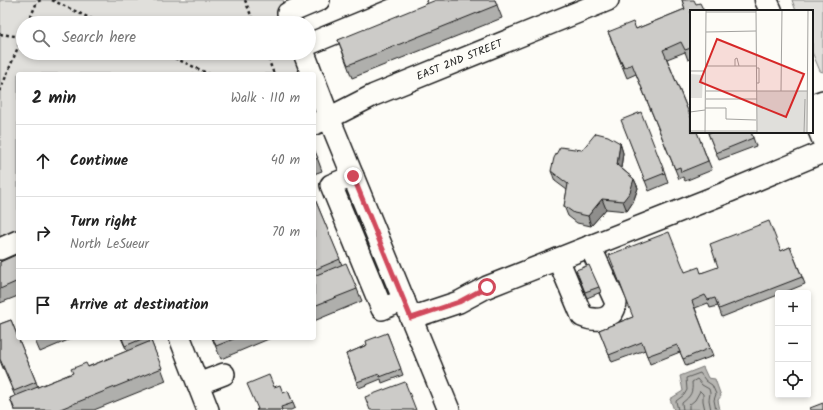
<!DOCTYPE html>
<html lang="en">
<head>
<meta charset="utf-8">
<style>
	:root { --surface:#fff; --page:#f6f6f6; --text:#222; --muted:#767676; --line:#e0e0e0 }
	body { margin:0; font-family:Kalam,sans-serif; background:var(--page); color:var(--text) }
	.controls { position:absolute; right:12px; bottom:12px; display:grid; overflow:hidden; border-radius:4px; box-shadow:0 2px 6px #0003 }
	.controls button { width:36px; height:36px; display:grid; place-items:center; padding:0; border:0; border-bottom:1px solid var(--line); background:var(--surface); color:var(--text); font:20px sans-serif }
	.stop { position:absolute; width:12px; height:12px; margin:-9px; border:3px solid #d1495b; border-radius:50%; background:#fff }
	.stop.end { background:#d1495b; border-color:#fff; box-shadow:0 1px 4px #0008 }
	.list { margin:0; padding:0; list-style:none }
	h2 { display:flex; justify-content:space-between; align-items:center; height:52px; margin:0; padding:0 16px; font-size:17px }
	h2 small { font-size:13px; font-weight:400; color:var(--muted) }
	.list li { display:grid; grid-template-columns:26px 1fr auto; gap:12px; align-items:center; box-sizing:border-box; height:72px; padding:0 16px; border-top:1px solid var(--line) }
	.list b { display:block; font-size:15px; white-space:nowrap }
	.list p { margin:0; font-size:13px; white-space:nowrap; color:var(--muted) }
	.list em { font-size:13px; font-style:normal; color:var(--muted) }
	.icon { flex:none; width:22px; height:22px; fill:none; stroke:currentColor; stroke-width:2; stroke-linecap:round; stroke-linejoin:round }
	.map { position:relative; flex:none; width:823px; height:410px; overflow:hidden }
	.search { position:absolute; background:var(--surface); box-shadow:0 2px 6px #0003; left:16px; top:16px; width:300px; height:44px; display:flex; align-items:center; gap:10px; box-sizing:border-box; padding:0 14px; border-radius:22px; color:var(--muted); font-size:15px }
	.panel { position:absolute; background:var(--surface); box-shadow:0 2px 6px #0003; left:16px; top:72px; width:300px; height:268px; border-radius:4px }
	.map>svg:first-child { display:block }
	.green { fill:#e0dfdb; stroke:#7e7e7c }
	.water { fill:#b7b6b2; stroke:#797876 }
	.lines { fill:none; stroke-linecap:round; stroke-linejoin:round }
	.shore { stroke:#5a5a58; stroke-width:1 }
	.minor-casing { stroke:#1c1c1c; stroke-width:24 }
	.major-casing { stroke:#1c1c1c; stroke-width:25 }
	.path { stroke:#1c1c1c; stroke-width:2.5; stroke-dasharray:3 3; stroke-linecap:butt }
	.minor { stroke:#fdfcf7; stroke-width:21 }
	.major { stroke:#fdfcf7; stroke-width:22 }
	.wall { fill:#afafac; stroke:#1c1c1c }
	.shaded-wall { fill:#8f8e8c; stroke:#1c1c1c }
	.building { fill:#cccbc8; stroke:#1c1c1c }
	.route { stroke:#d1495b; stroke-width:5 }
	.labels { text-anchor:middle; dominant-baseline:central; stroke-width:3.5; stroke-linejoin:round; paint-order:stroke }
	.street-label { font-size:11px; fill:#1c1c1c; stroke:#fdfcf7 }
	.inset-road { fill:none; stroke:#a3a29f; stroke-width:1 }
	.view { fill:#d62828; fill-opacity:0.15; stroke:#d62828; stroke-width:2 }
	.inset-edge { fill:none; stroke:#1c1c1c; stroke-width:2 }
</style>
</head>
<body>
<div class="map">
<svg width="823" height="410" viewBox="0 0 823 410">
	<rect width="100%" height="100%" fill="#fdfcf7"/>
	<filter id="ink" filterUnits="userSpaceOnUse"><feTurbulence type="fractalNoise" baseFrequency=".025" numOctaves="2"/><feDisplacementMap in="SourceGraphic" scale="8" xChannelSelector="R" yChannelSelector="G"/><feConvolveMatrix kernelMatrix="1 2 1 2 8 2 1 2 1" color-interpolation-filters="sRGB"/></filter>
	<g filter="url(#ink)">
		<!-- green -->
		<path class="green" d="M0 0H283L292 23H23V53H304L312 74H18V241L0 249Z
			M792 0H823V72L820 71 812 52V11H796Z"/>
		<!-- water -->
		<path class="water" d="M703 367 708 378 715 379 721 396 718 400 720 410 689 409 674 410 670 399 683 391 680 376Z"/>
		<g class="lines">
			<!-- shore -->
			<path class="shore" d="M678 410 676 401 684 395 687 390 686 378 700 373 706 381 712 385 716 394 714 400 716 410
				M683 410 682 403C691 396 693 392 692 382L697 379 702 385 709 389 710 393 709 400 711 410
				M689 410V405L695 400 700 391 703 394V401L705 410"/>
			<defs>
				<g id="minor">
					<path d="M288 13 319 0"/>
					<path d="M309 44 416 0"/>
					<path d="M304 53 312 74"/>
					<path d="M314 79 329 118 449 410"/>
					<path d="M812 105 823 101"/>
					<path id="s1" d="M314 124 329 118 374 95 608 0"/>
					<path d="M353 176 331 185 382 309 404 300"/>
					<path d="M0 249 18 241"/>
					<path d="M558 259 582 316C596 322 613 321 616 303L590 246"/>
					<path d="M411 318 459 302 487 287 730 191 823 152"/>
					<path d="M180 338 208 410"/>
					<path d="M198 384 224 374"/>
				</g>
				<path id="major" d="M766 0 771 11
					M812 112 823 139"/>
			</defs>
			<!-- minor casing -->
			<use href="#minor" class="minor-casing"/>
			<!-- major casing -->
			<use href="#major" class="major-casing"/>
			<!-- path -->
			<path class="path" d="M52 0 100 23
				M245 0 254 23
				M28 23 37 2 41 0
				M0 34 22 37
				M164 53 209 74
				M266 53 274 74
				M0 91 23 35"/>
			<!-- minor -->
			<use href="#minor" class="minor"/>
			<!-- major -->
			<use href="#major" class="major"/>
		</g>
		<!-- wall -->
		<path class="wall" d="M495 0 502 18 352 78 338 40Z
			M682 0 691 11V59L688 60 685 52 667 59 712 170 685 181 683 177 679 179 636 74 627 78 608 32 636 29 685 9Z
			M625 129 665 173 668 183 649 191Z
			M751 132 756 146 719 160 708 133Z
			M620 143 623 153 621 168 634 179 638 188 633 202 627 211 606 209 591 226 577 223 568 216 564 206 567 190 555 181 551 171 582 150Z
			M314 149 322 171 314 174Z
			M314 197 342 265 357 289 362 301 314 321V276L315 275 314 272Z
			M790 247 805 284 783 293H778V295L722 317 718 306 710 308 708 303 695 308 713 356 686 366 680 352 650 364 645 350 612 362 599 330 633 317 685 272 701 273 781 251Z
			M18 254V296L0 303V262Z
			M578 276 599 287 601 292 587 298Z
			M11 320 38 387 127 351 121 338H150L166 381 94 410H14L10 398 15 396 0 361V324Z
			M387 333 403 375 382 383 381 379 359 388 346 354 367 345Z
			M34 338H73L40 352Z
			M212 338H271L221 359Z
			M274 387 283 393 288 391 295 408 291 410H256H257Z"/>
		<!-- shaded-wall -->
		<path class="shaded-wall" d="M620 143 623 153 620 175 617 165Z
			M634 179 638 188 633 202 627 211 623 201Z
			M602 199 606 209 591 226 588 216Z"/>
		<!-- building -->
		<path class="building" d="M436 0H495L497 5 348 65 338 40Z
			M682 0H694L696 4 700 3 704 11H691V48L685 50 681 42 663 50 691 118V132H697L708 161 681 172 680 167 675 169 632 64 624 68 608 32 633 22 636 29 685 9Z
			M641 112 665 173 645 181 621 120Z
			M711 132H751L753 138 716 153 708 133Z
			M596 133 608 136 620 143 617 165 634 179 630 192 623 201 602 199 588 216 574 213 564 206 568 184 551 171 554 158 560 147 582 150Z
			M314 149 318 158 314 160Z
			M314 197 340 259 314 270Z
			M769 221 781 251 790 247 802 277 719 309 715 298 708 300 705 295 692 301 710 348 683 359 677 345 647 356 642 342 609 355 599 330 633 317 609 255 669 232 685 272 699 267 701 273 718 267 710 244Z
			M18 254V281L0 289V262Z
			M346 263 357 289 314 306V276Z
			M589 265 599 287 585 292 576 270Z
			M11 320 36 382 14 391 0 359V324Z
			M387 333 401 369 380 377 379 374 357 382 346 354 367 345 366 341Z
			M122 338H144L125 346Z
			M213 338H236L216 346Z
			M151 341 162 368 58 410H15L10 398 73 373 71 369 86 363 88 367Z
			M269 375 274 387 280 385 283 393 288 391 293 403 281 407 282 410H256L258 409 247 384Z
			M405 382 416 410H370L365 397Z
			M823 403V410H811L810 408Z"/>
	</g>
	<g class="lines" filter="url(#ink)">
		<!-- route -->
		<path class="route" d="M353 176 411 318 459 302 487 287"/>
	</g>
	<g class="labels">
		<!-- street labels -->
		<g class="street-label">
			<text stroke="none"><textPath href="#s1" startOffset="159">EAST 2ND STREET</textPath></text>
		</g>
	</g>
	<!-- overview -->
	<g transform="translate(690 10)">
		<rect width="123" height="123" fill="#fdfcf7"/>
		<path d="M0 64 13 65 12 88H0ZM67 81H117V123H67Z" fill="#e0dfdb"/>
		<path class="inset-road" d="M66 0 67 123M16 2H66M16 22 66 21M16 56H67M45 56V49L47 48 49 56M67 58H69V73H67M0 61H16M16 81H117M91 81 92 0M16 89H67M15 98H36V109L66 110M0 102 15 100M0 121H67M15 123 16 0M114 123 115 89M117 123 118 0"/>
		<path class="view" d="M27 29 114 64 96 107 10 72Z"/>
		<rect width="123" height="123" class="inset-edge"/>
	</g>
</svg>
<div class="controls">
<button>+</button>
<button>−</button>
<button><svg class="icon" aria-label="locate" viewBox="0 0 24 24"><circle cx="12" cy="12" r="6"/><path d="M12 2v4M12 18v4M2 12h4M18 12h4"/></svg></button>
</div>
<div class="stop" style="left:487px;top:287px"></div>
<div class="stop end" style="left:353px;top:176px"></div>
<div class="search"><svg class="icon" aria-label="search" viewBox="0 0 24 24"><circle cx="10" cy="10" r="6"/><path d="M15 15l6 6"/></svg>Search here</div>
<section class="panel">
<h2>2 min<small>Walk · 110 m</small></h2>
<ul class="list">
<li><svg class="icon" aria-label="ahead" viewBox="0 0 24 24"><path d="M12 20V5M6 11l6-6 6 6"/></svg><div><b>Continue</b></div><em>40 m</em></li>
<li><svg class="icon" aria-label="right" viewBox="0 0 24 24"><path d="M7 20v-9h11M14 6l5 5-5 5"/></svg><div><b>Turn right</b><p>North LeSueur</p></div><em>70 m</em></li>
<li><svg class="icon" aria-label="arrive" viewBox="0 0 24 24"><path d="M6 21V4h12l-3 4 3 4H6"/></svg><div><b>Arrive at destination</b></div></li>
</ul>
</section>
</div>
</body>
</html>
